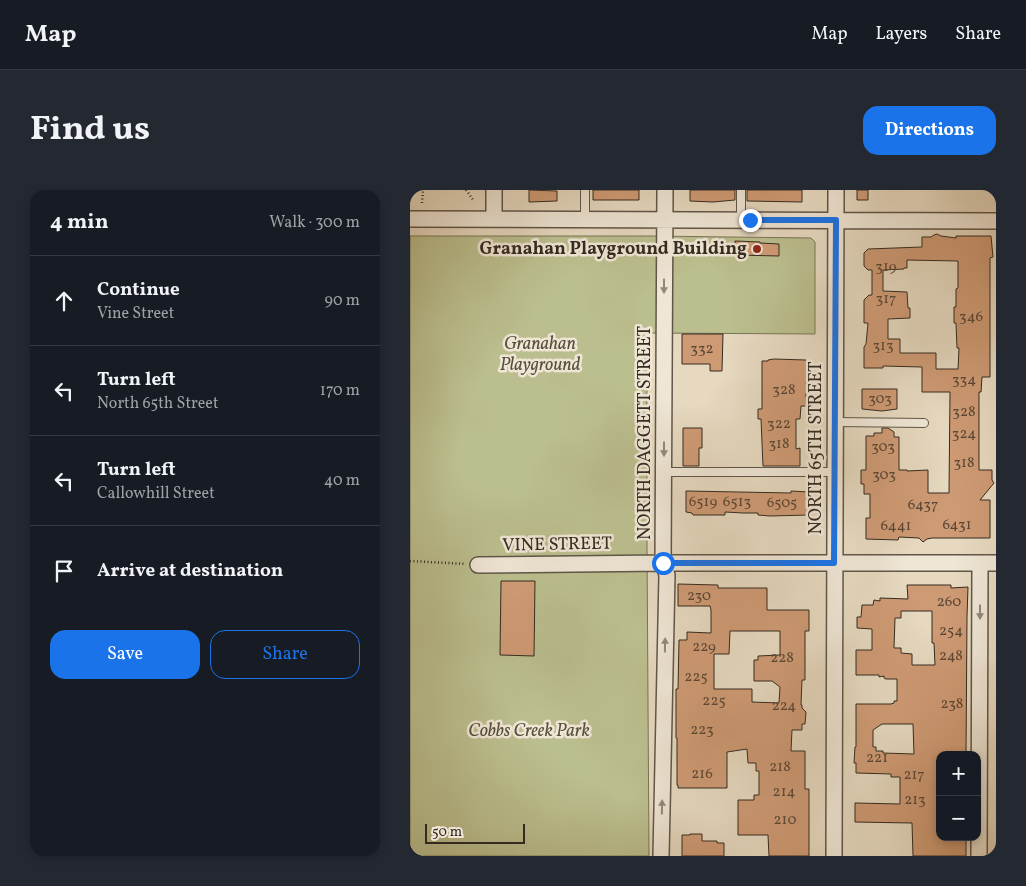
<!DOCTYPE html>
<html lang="en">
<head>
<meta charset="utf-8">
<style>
	:root { --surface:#171b24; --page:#242831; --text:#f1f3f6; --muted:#9ea1a6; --line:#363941; --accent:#1a73e8 }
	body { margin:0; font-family:Vollkorn,serif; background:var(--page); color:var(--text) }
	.controls { position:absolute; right:15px; bottom:15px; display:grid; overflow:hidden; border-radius:10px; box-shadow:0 2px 8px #0003 }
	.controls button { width:45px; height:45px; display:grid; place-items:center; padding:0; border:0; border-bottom:1px solid var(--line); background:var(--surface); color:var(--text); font:25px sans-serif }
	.scale { position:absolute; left:15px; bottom:12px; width:100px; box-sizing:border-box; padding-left:5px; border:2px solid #342b20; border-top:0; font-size:14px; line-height:18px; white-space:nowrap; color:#342b20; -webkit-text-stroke:4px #efe6d6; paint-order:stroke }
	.stop { position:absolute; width:15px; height:15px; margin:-11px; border:4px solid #1a73e8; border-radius:50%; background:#fff }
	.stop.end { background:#1a73e8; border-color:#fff; box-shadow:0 1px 5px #0008 }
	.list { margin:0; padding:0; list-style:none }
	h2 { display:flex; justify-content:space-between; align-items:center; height:65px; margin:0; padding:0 20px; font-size:21px }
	h2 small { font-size:16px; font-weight:400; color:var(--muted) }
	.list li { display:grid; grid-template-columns:32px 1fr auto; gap:15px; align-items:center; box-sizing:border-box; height:90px; padding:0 20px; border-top:1px solid var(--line) }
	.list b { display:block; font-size:19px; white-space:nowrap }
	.list p { margin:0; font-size:16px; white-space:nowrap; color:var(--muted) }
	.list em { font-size:16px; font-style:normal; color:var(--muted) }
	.actions { display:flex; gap:10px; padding:15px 20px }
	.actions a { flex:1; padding:11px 0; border:1px solid var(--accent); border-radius:15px; text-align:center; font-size:18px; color:var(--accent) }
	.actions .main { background:var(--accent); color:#fff }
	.icon { flex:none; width:28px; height:28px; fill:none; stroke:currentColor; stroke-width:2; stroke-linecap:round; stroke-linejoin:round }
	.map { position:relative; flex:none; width:586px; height:666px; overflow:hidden; border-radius:15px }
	header { display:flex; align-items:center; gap:30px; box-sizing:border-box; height:70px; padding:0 25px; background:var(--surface); border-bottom:1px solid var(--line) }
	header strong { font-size:24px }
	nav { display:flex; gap:28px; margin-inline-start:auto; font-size:18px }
	.intro { display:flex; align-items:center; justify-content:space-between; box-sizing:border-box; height:120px; padding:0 30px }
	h1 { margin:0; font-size:35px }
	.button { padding:12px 22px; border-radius:15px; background:var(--accent); color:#fff; font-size:18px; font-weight:700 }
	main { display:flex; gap:30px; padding:0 30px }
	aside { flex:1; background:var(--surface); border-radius:15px; box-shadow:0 2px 8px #0003 }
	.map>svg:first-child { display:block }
	.green { fill:#bbbe8e; stroke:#787457 }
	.building { fill:#ce9a74; stroke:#342b20; fill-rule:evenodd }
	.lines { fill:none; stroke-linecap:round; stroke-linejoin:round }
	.service-casing { stroke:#605648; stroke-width:10 }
	.minor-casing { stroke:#605648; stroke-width:18 }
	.path { stroke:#342b20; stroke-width:2.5; stroke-dasharray:1 2.5; stroke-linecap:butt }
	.service { stroke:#efe6d6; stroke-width:8 }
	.minor { stroke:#efe6d6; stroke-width:15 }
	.oneway { fill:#92887b }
	.route { stroke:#1a73e8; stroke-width:6 }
	.poi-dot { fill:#8f2418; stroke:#efe6d6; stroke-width:2 }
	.labels { text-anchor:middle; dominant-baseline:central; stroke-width:5; stroke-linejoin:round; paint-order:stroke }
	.number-label { font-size:15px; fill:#5a4735 }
	.poi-label { font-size:18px; font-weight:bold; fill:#342b20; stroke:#efe6d6; text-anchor:end }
	.park-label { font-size:18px; font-style:italic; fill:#56503c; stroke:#efe6d6 }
	.street-label { font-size:18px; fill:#342b20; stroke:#efe6d6 }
</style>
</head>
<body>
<header>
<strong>Map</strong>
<nav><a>Map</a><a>Layers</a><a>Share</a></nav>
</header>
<div class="intro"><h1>Find us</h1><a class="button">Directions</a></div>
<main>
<aside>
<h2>4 min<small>Walk · 300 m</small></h2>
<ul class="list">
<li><svg class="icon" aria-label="ahead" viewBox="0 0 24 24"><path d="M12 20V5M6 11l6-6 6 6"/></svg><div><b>Continue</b><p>Vine Street</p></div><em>90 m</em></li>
<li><svg class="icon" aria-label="left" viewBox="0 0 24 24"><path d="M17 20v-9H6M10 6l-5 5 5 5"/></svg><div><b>Turn left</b><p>North 65th Street</p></div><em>170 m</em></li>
<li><svg class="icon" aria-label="left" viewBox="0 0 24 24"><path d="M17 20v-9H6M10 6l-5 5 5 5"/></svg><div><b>Turn left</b><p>Callowhill Street</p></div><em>40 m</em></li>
<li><svg class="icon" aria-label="arrive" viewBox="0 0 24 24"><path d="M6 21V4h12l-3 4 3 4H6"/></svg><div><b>Arrive at destination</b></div></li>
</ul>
<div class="actions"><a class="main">Save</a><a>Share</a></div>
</aside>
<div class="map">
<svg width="586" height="666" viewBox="0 0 586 666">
	<rect width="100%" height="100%" fill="#e6d9c0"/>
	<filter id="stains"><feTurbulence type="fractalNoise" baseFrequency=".004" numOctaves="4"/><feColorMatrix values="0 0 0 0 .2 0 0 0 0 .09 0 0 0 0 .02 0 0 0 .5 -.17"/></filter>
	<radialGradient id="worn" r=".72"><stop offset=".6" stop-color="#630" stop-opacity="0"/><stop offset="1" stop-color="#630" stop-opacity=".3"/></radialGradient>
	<!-- green -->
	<path class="green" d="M0 46H240L401 48 405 52V144L237 143V355L239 666H0Z"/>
	<!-- building -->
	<path class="building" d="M119 0 147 1V11L119 12Z
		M183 0H229V10H183Z
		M280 0H325V10L303 12 280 11Z
		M337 0H392V12L337 11Z
		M447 0H458V10H447Z
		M527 44 531 46 546 48V46H581L583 67 580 68V187H572L571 202H569V280H582V290L584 293 570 310H580V348H522L517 349 513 352 509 348 489 347 488 350 456 349V328H460V304H454V294H451V280H456V246H464V243H472V238H478L484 242V247H489V280H497V281L518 280V303H539L540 202H512V177L473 176V178H454V157L456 154 458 133H454V110L459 105H462V80H458L454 76V63L458 59 512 57V47H521L524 45ZM497 70 548 71V98L546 99V117H544V133H546L547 158H549L548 179H526V163H490V149H478V129L500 128V118H498L497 102 473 101V80L494 79V78H497Z
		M325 51 350 52V53L369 54V66L325 65Z
		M272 144H313L312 181H300V174H272Z
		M364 169 396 170V216H391L390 229H386V259L390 258V276H353L351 229H348V219H352V171H358V170Z
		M452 199H487V219L472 221 452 219Z
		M273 238H292V258H289V276H273Z
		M276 301 381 303V301L399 302H402L401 323H399V325L360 326 348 325V323H333L315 322V325H283L282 323 276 322Z
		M91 391H125L124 466 90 465Z
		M268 394 308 395V398H357V420H399V441H395V490H392L391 515H392V518L396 522 395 534H392V540H382L381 561H395V599H399V666H359L358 645H328V610H344V605H349V581H346V573H338L337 559 317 562V598H268V595H267V548H266V499H268L269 450H277V442L301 443V420L300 416H268ZM320 441H370V465L348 466V470H344V491H362L370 497 369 513 342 512V499H304V464H319Z
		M497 395H541V398L558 397 557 427 556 565H530V647H556V666H503L502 633 445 632V613L490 614V587H481V584L446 583V573H444L445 557H446V514H481L484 513V511H487V489H476L474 488V486L469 487V485H446V460H462V439L447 438V427H451L452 415H463L464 410 470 411V408L498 409ZM491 421H522V453H524L525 475H502V464L491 463V458H484L485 428H491ZM472 534H503L504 564 473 563V561H466V557H463V540Z
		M280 644H292V651H307V653H314V666H272V645H280Z"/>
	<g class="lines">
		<defs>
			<path id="service" d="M175 30V0
				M331 30V0
				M425 232 514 233
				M254 282H425"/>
			<path id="minor" d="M84 0V29
				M0 29 586 31
				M68 375 253 373H586
				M251 666 257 385 253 373 255 0
				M424 666 426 0
				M569 666 570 373"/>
		</defs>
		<!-- service casing -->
		<use href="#service" class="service-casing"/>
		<!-- minor casing -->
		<use href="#minor" class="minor-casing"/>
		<!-- path -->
		<path class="path" d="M56 0 64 11
			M12 13 13 0
			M0 371 56 374"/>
		<!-- service -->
		<use href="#service" class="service"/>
		<!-- minor -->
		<use href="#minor" class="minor"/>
	</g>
	<!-- one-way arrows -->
	<defs><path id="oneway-solid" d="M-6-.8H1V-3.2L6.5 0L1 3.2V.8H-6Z" transform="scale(1.25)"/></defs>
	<g class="oneway">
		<use href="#oneway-solid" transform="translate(254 96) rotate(90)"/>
		<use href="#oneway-solid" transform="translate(254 259) rotate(90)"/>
		<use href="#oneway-solid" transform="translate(570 422) rotate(90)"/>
		<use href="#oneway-solid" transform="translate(255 455) rotate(-89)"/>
		<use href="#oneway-solid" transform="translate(252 617) rotate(-89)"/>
	</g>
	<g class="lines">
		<!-- route -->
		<path class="route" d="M253 373H424L426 30H340"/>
	</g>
	<!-- markers -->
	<circle class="poi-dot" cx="347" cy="59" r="5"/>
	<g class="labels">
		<!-- number labels -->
		<g class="number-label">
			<text x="476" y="77">319</text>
			<text x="476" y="109">317</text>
			<text x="561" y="127">346</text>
			<text x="473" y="156">313</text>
			<text x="292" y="159">332</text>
			<text x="554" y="190">334</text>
			<text x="374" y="200">328</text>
			<text x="470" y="209">303</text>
			<text x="554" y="222">328</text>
			<text x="369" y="234">322</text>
			<text x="554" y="244">324</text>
			<text x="369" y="254">318</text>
			<text x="473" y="257">303</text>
			<text x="554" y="273">318</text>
			<text x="474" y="285">303</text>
			<text x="293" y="312">6519</text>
			<text x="327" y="312">6513</text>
			<text x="372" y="313">6505</text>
			<text x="513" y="315">6437</text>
			<text x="547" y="335">6431</text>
			<text x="486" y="336">6441</text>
			<text x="289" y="406">230</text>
			<text x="539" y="412">260</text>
			<text x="541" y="441">254</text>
			<text x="294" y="457">229</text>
			<text x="541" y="466">248</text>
			<text x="372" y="468">228</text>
			<text x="286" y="487">225</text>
			<text x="304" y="511">225</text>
			<text x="542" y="514">238</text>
			<text x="374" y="516">224</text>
			<text x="292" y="540">223</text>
			<text x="467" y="568">221</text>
			<text x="370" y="577">218</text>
			<text x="292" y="584">216</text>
			<text x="504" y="585">217</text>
			<text x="374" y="602">214</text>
			<text x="505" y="610">213</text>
			<text x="375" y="630">210</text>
		</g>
		<!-- poi labels -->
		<g class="poi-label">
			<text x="337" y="59">Granahan Playground Building</text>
		</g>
		<!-- park labels -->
		<g class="park-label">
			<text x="130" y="154">Granahan<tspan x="130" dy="21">Playground</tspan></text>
			<text x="119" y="541">Cobbs Creek Park</text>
		</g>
		<!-- street labels -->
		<g class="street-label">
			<text transform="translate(235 243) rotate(-90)">NORTH DAGGETT STREET</text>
			<text transform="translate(406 258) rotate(-90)">NORTH 65TH STREET</text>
			<text transform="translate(147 355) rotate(-1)">VINE STREET</text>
		</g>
	</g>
	<rect width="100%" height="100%" filter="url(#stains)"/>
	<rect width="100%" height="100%" fill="url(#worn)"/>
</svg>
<div class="controls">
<button>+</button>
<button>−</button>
</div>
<div class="scale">50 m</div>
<div class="stop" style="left:253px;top:373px"></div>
<div class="stop end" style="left:340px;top:30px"></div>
</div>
</main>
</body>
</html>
